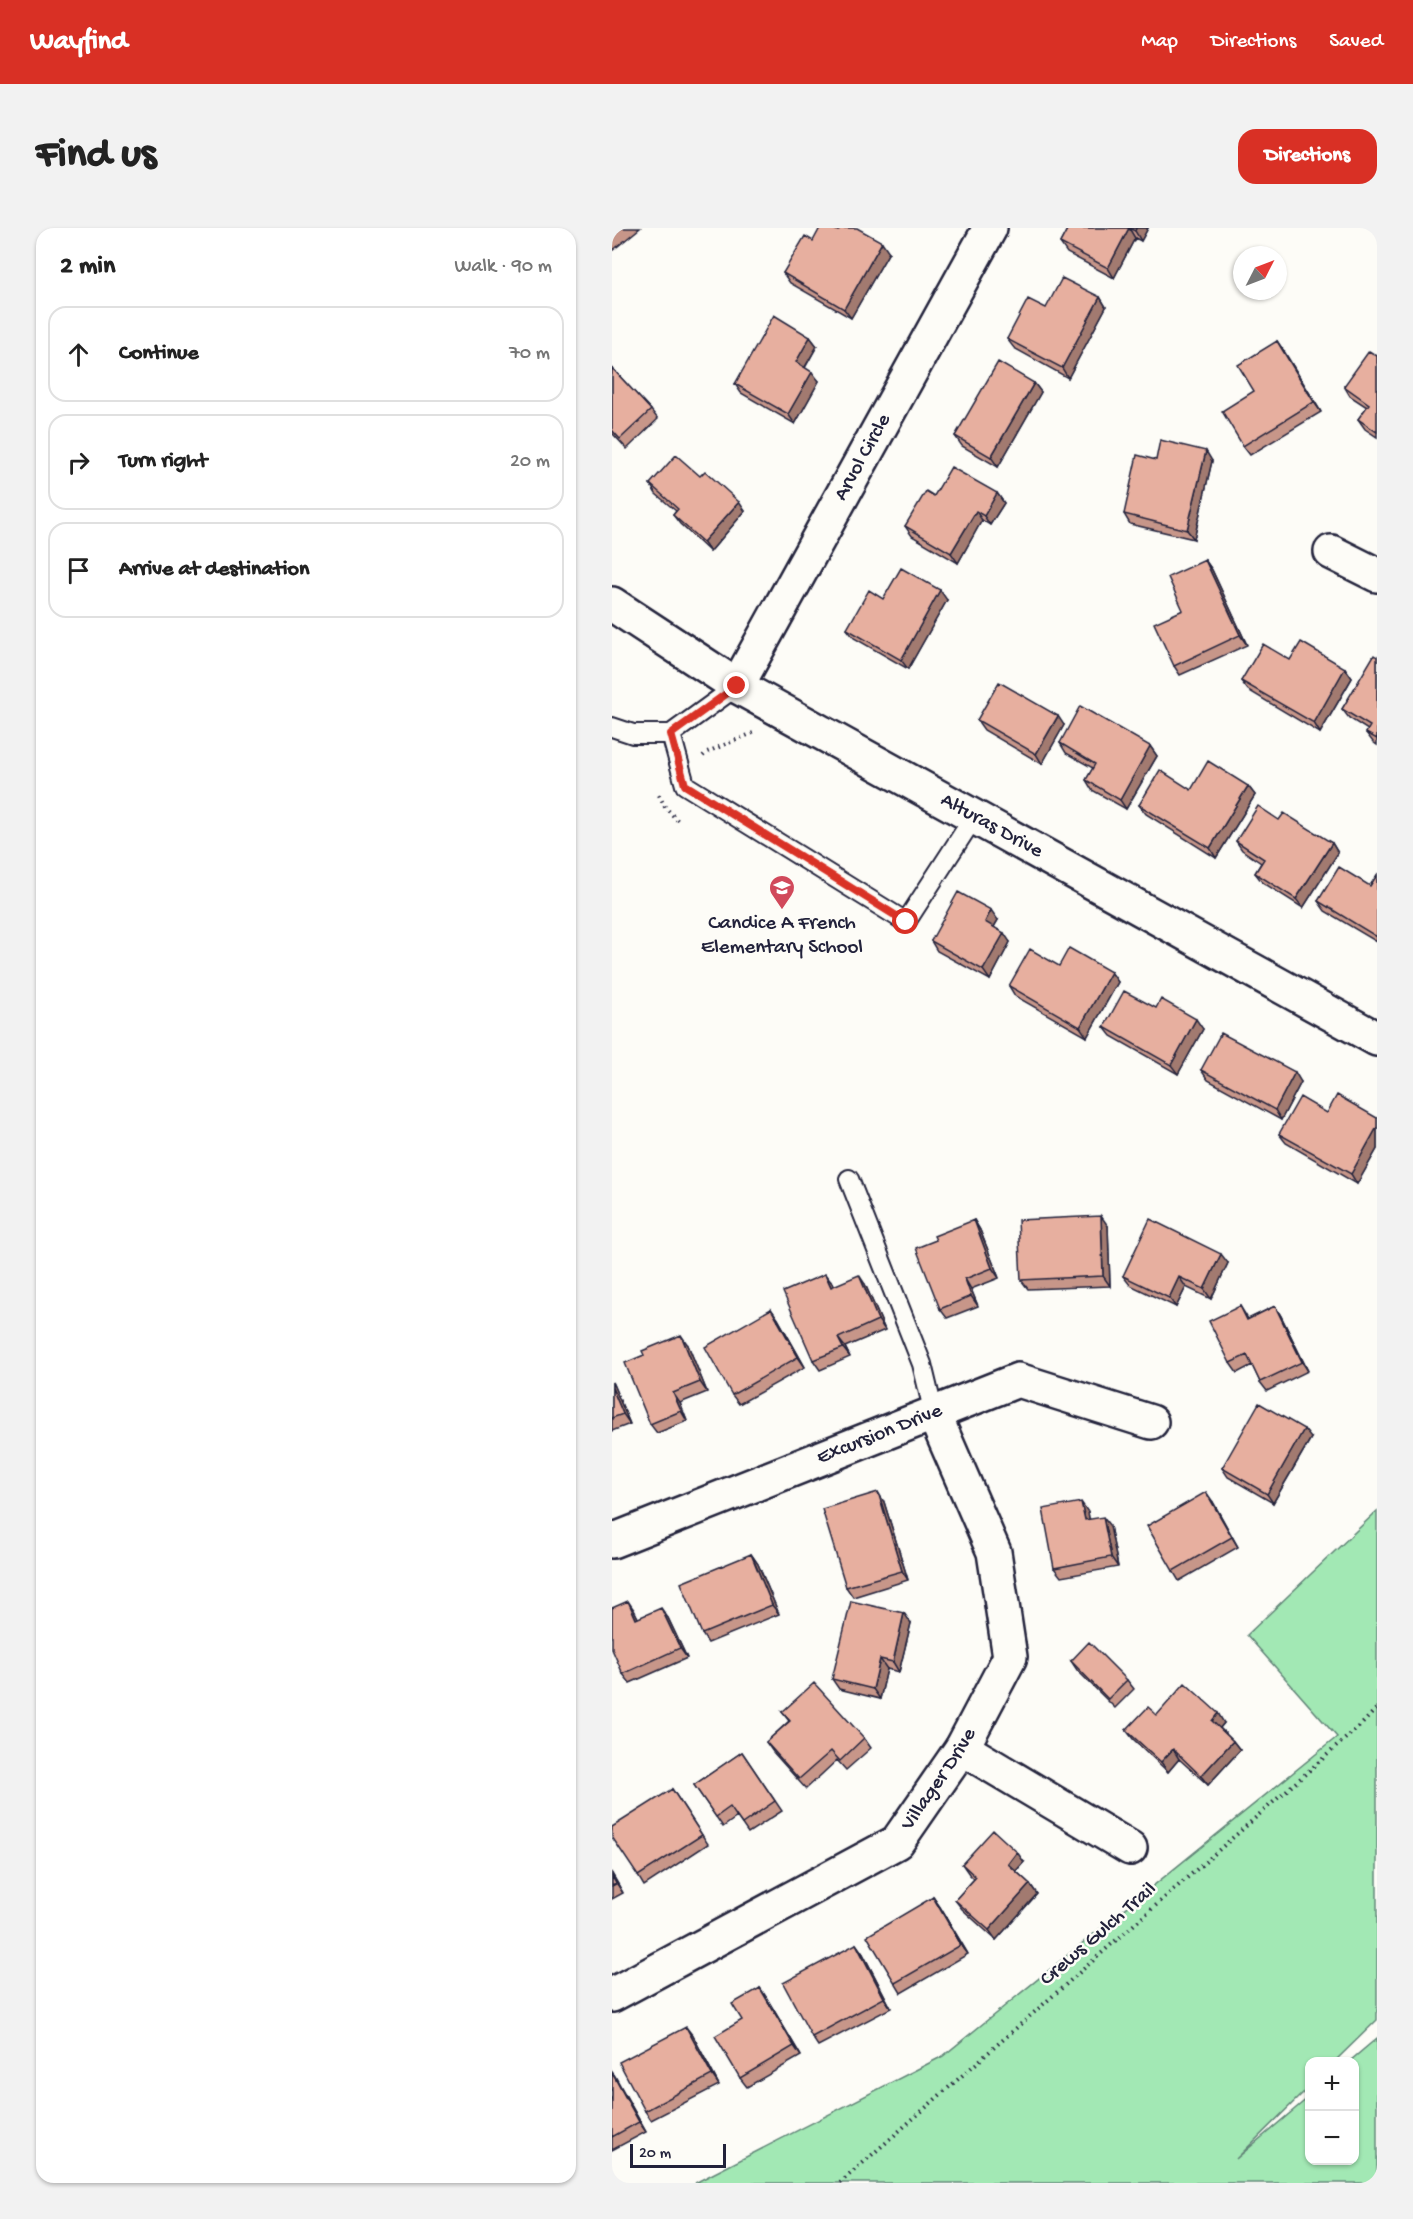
<!DOCTYPE html>
<html lang="en">
<head>
<meta charset="utf-8">
<style>
	:root { --surface:#fff; --page:#f2f2f2; --text:#222; --muted:#767676; --line:#e0e0e0; --accent:#d93025 }
	body { margin:0; font-family:"Gochi Hand",sans-serif; background:var(--page); color:var(--text) }
	.controls { position:absolute; right:18px; bottom:18px; display:grid; overflow:hidden; border-radius:12px; box-shadow:0 2px 4px #0004 }
	.controls button { width:54px; height:54px; display:grid; place-items:center; padding:0; border:0; border-bottom:2px solid var(--line); background:var(--surface); color:var(--text); font:30px sans-serif }
	.compass { position:absolute; left:621px; top:18px; width:54px; height:54px; border-radius:50%; background:var(--surface); box-shadow:0 2px 4px #0004; rotate:48deg }
	.scale { position:absolute; left:18px; bottom:15px; width:96px; box-sizing:border-box; padding-left:6px; border:3px solid #22223b; border-top:0; font-size:16px; line-height:21px; white-space:nowrap; color:#22223b; -webkit-text-stroke:4px #fdfcf7; paint-order:stroke }
	.stop { position:absolute; width:18px; height:18px; margin:-14px; border:4px solid #d93025; border-radius:50%; background:#fff }
	.stop.end { background:#d93025; border-color:#fff; box-shadow:0 2px 6px #0008 }
	.list { margin:0; padding:0; list-style:none }
	h2 { display:flex; justify-content:space-between; align-items:center; height:78px; margin:0; padding:0 24px; font-size:26px }
	h2 small { font-size:20px; font-weight:400; color:var(--muted) }
	.list li { display:grid; grid-template-columns:39px 1fr auto; gap:18px; align-items:center; box-sizing:border-box; height:96px; margin:0 12px 12px; padding:0 12px; border:2px solid var(--line); border-radius:18px }
	.list b { display:block; font-size:22px; white-space:nowrap }
	.list em { font-size:20px; font-style:normal; color:var(--muted) }
	.icon { flex:none; width:33px; height:33px; fill:none; stroke:currentColor; stroke-width:2; stroke-linecap:round; stroke-linejoin:round }
	.map { position:relative; flex:none; width:765px; height:1955px; overflow:hidden; border-radius:18px }
	header { display:flex; align-items:center; gap:36px; box-sizing:border-box; height:84px; padding:0 30px; background:var(--accent); color:#fff }
	header strong { font-size:28px }
	nav { display:flex; gap:33px; margin-inline-start:auto; font-size:21px }
	.intro { display:flex; align-items:center; justify-content:space-between; box-sizing:border-box; height:144px; padding:0 36px }
	h1 { margin:0; font-size:42px }
	.button { padding:15px 27px; border-radius:18px; background:var(--accent); color:#fff; font-size:21px; font-weight:700 }
	main { display:flex; gap:36px; padding:0 36px }
	aside { flex:1; background:var(--surface); border-radius:18px; box-shadow:0 2px 4px #0004 }
	.map>svg:first-child { display:block }
	.green { fill:#a2e8b4; stroke:#628578; stroke-width:1.5 }
	.lines { fill:none; stroke-linecap:round; stroke-linejoin:round }
	.lane-casing { stroke:#22223b; stroke-width:22 }
	.street-casing { stroke:#22223b; stroke-width:38 }
	.path { stroke:#22223b; stroke-width:4; stroke-dasharray:1.5 4.5; stroke-linecap:butt }
	.lane { stroke:#fdfcf7; stroke-width:18 }
	.street { stroke:#fdfcf7; stroke-width:33 }
	.wall { fill:#c79689; stroke:#22223b; stroke-width:1.5 }
	.shaded-wall { fill:#a27a6f; stroke:#22223b; stroke-width:1.5 }
	.building { fill:#e7af9f; stroke:#22223b; stroke-width:1.5 }
	.route { stroke:#d93025; stroke-width:8 }
	.labels { text-anchor:middle; dominant-baseline:central; stroke-width:5; stroke-linejoin:round; paint-order:stroke }
	.street-label { font-size:21px; fill:#22223b; stroke:#fdfcf7 }
	.poi-label { font-size:21px; fill:#22223b; stroke:#fdfcf7 }
</style>
</head>
<body>
<header>
<strong>Wayfind</strong>
<nav><a>Map</a><a>Directions</a><a>Saved</a></nav>
</header>
<div class="intro"><h1>Find us</h1><a class="button">Directions</a></div>
<main>
<aside>
<h2>2 min<small>Walk · 90 m</small></h2>
<ul class="list">
<li><svg class="icon" aria-label="ahead" viewBox="0 0 24 24"><path d="M12 20V5M6 11l6-6 6 6"/></svg><div><b>Continue</b></div><em>70 m</em></li>
<li><svg class="icon" aria-label="right" viewBox="0 0 24 24"><path d="M7 20v-9h11M14 6l5 5-5 5"/></svg><div><b>Turn right</b></div><em>20 m</em></li>
<li><svg class="icon" aria-label="arrive" viewBox="0 0 24 24"><path d="M6 21V4h12l-3 4 3 4H6"/></svg><div><b>Arrive at destination</b></div></li>
</ul>
</aside>
<div class="map">
<svg width="765" height="1955" viewBox="0 0 765 1955">
	<rect width="100%" height="100%" fill="#fdfcf7"/>
	<filter id="ink" filterUnits="userSpaceOnUse"><feTurbulence type="fractalNoise" baseFrequency=".0167" numOctaves="2"/><feDisplacementMap in="SourceGraphic" scale="12" xChannelSelector="R" yChannelSelector="G"/><feConvolveMatrix kernelMatrix="1 2 1 2 8 2 1 2 1" color-interpolation-filters="sRGB"/></filter>
	<g filter="url(#ink)">
		<!-- green -->
		<path class="green" d="M765 1283V1792L723 1833 698 1834 697 1859 624 1931 697 1869 698 1932H742V1834L738 1833 765 1810V1955H83L331 1828 725 1509 635 1407Z"/>
		<g class="lines">
			<defs>
				<path id="lane" d="M0 499 21 506H59L125 458
					M59 506 73 557 294 694 362 589
					M237 951 310 1136 322 1186"/>
				<g id="street">
					<path d="M719 324 765 347"/>
					<path id="s1" d="M0 376 125 458 765 811"/>
					<path id="s2" d="M125 458 378 0"/>
					<path id="s3" d="M0 1313 406 1152 539 1194"/>
					<path d="M350 1520 518 1620"/>
					<path id="s4" d="M0 1767 285 1614 350 1520 398 1429 382 1324 322 1186"/>
				</g>
			</defs>
			<!-- lane casing -->
			<use href="#lane" class="lane-casing"/>
			<!-- street casing -->
			<use href="#street" class="street-casing"/>
			<!-- path -->
			<path class="path" d="M91 528 95 524 141 505
				M47 567 53 579 67 594
				M228 1955 749 1497 765 1480"/>
			<!-- lane -->
			<use href="#lane" class="lane"/>
			<!-- street -->
			<use href="#street" class="street"/>
		</g>
		<!-- wall -->
		<path class="wall" d="M0 0H28L0 23Z
			M456 0H536L529 13 523 10 502 50 455 25 448 15Z
			M226 3 277 24 239 90 178 55 171 45 201 13Z
			M488 69 494 79 456 150 402 120 395 111 434 80Z
			M198 109 205 118 193 140 207 153 183 196 129 165 123 156Z
			M665 113 709 184 638 227 631 218 642 163Z
			M765 128V209L753 201 746 191 755 179 738 168 732 158Z
			M0 140 39 182 46 191 15 221 0 205Z
			M422 155 429 164 386 239 350 218 343 208Z
			M544 232 600 233 582 311 518 296 512 286Z
			M88 248 133 283 98 324 68 296 61 287 64 283 44 266 38 256Z
			M385 265 392 275 378 297 370 292 346 335 300 308 293 298 322 268Z
			M593 332 600 342 635 417 568 447 562 438 571 382Z
			M271 371 335 372 296 441 242 410 235 401Z
			M765 429V517L761 514 754 505 756 502 737 490 730 481Z
			M678 432 733 440 740 450 708 505 636 462 629 453Z
			M365 492 452 497 430 536 372 502Z
			M448 515 538 518 545 528 514 581 480 562 474 552 481 540 454 525Z
			M636 558 643 567 604 630 534 586 527 577 579 562Z
			M667 592 720 615 726 625 691 680 650 654 643 645 649 635 630 622 624 613Z
			M765 647V714L713 683 706 673 758 658Z
			M386 692 382 699 398 714 378 752 325 723 319 713Z
			M499 744 506 754 475 809 403 768 397 758Z
			M544 780 591 801 566 846 499 808 492 799Z
			M589 842 689 854 669 892 596 852Z
			M715 885 765 890V921L745 956 674 915 667 906Z
			M362 992 368 1002 387 1050 359 1061 366 1078 335 1090 328 1081 324 1012Z
			M496 998 498 1058 416 1061 409 1052Z
			M616 1035 599 1071 574 1059 564 1079 518 1057 511 1048Z
			M220 1055 221 1058 253 1056 273 1102 233 1119 238 1129 208 1142 201 1132Z
			M628 1078 636 1091 663 1078 669 1088 696 1143 655 1163 648 1154 640 1137 625 1145 618 1135Z
			M159 1081 166 1091 193 1139 127 1176 120 1167Z
			M76 1117 95 1164 68 1175 75 1193 45 1205 38 1196Z
			M0 1154 18 1196 0 1203Z
			M699 1210 661 1275 616 1249 610 1240Z
			M272 1274 296 1352 241 1369 234 1359Z
			M601 1274 626 1319 567 1353 561 1343Z
			M476 1284 477 1291 498 1298 506 1339 449 1349 442 1340Z
			M139 1326 146 1336 167 1386 96 1415 90 1406Z
			M22 1382 26 1390H56L75 1430 18 1455 11 1446Z
			M299 1395 287 1444 275 1441 268 1471 227 1461 220 1451Z
			M459 1433 515 1452 522 1461 503 1480 465 1442Z
			M170 1484 252 1510 259 1520 234 1542 225 1532 194 1561 161 1524 154 1514 177 1493Z
			M545 1487 612 1495 608 1500 621 1513 628 1522 596 1557 567 1531 556 1544 521 1511 514 1502Z
			M130 1524 170 1583 136 1605 125 1589 111 1599 82 1557Z
			M60 1561 96 1616 32 1658 26 1648Z
			M412 1634 404 1643 418 1656 425 1666 384 1712 350 1681 343 1672 362 1651 357 1646 350 1636Z
			M0 1646 11 1665 0 1671Z
			M321 1669 328 1679 356 1726 289 1765 283 1755Z
			M244 1716 251 1726 279 1780 206 1818 200 1809Z
			M148 1760 154 1769 189 1828 135 1859 128 1850 130 1792Z
			M81 1808 107 1857 39 1892 33 1883Z
			M0 1844 34 1904 0 1922Z"/>
		<!-- shaded-wall -->
		<path class="shaded-wall" d="M517 0 523 10 502 50 496 40Z
			M524 0H536L529 13 523 3Z
			M270 14 277 24 239 90 232 81Z
			M488 69 494 79 456 150 450 140Z
			M198 109 205 118 190 144 184 134Z
			M665 113 672 123 709 184 702 174Z
			M200 144 207 153 183 196 176 186Z
			M422 155 429 164 386 239 379 229Z
			M594 223 600 233 582 311 575 302Z
			M385 265 392 275 378 297 372 288Z
			M127 274 133 283 98 324 91 314Z
			M364 283 370 292 346 335 339 325Z
			M593 332 600 342 635 417 628 407Z
			M328 362 335 372 296 441 289 432Z
			M733 440 740 450 708 505 702 495Z
			M446 488 452 497 430 536 424 526Z
			M538 518 545 528 514 581 508 572Z
			M636 558 643 567 604 630 598 620Z
			M720 615 726 625 691 680 684 671Z
			M379 682 386 692 379 704 373 694Z
			M392 705 398 714 378 752 371 742Z
			M499 744 506 754 475 809 468 799Z
			M584 791 591 801 566 846 559 837Z
			M683 844 689 854 669 892 663 882Z
			M765 899V921L745 956 739 946Z
			M489 988 496 998 498 1058 491 1048Z
			M362 992 368 1002 387 1050 380 1040Z
			M609 1026 616 1035 599 1071 592 1061Z
			M213 1046 220 1055 226 1068 219 1059Z
			M247 1047 253 1056 273 1102 266 1092Z
			M567 1049 574 1059 564 1079 557 1070Z
			M353 1051 359 1061 366 1078 359 1068Z
			M663 1078 669 1088 696 1143 690 1134Z
			M159 1081 166 1091 193 1139 186 1129Z
			M69 1107 76 1117 95 1164 88 1154Z
			M226 1110 233 1119 238 1129 231 1120Z
			M0 1154 1 1156 18 1196 11 1186 0 1160Z
			M61 1165 68 1175 75 1193 69 1183Z
			M692 1201 699 1210 661 1275 655 1266Z
			M266 1264 272 1274 296 1352 290 1343Z
			M594 1264 601 1274 626 1319 620 1309Z
			M469 1274 476 1284 479 1302 473 1292Z
			M491 1289 498 1298 506 1339 499 1329Z
			M139 1326 146 1336 167 1386 160 1377Z
			M16 1373 22 1382 31 1400 24 1391Z
			M49 1380 56 1390 75 1430 68 1420Z
			M292 1385 299 1395 287 1444 281 1434Z
			M268 1431 275 1441 268 1471 261 1461Z
			M606 1485 612 1495 606 1502 600 1493Z
			M621 1513 628 1522 596 1557 589 1548Z
			M561 1521 567 1531 556 1544 549 1534Z
			M405 1624 412 1634 402 1645 396 1636Z
			M0 1646 11 1665 0 1648Z
			M418 1656 425 1666 384 1712 377 1702Z
			M321 1669 328 1679 356 1726 349 1717Z
			M244 1716 251 1726 279 1780 272 1770Z
			M148 1760 154 1769 189 1828 182 1818Z
			M74 1799 81 1808 107 1857 100 1847Z
			M0 1844 3 1848 34 1904 27 1894Z"/>
		<!-- building -->
		<path class="building" d="M0 0H9L0 8Z
			M208 0H220L226 3 228 0H245L270 14 232 81 171 45 193 8 201 13Z
			M456 0H524L523 3 517 0 496 40 448 15Z
			M450 50 488 69 450 140 395 111 416 71 434 80Z
			M162 87 198 109 184 134 200 144 176 186 123 156Z
			M665 113 702 174 631 218 610 183 642 163 626 137Z
			M757 123 765 128V204L746 191 757 176 732 158Z
			M386 134 422 155 379 229 343 208Z
			M0 140 39 182 8 211 0 202Z
			M548 212 594 223 575 302 512 286 525 227 544 232Z
			M64 227 88 248 93 243 127 274 91 314 61 287 66 281 38 256Z
			M339 239 385 265 372 288 364 283 339 325 293 298 314 263 322 268Z
			M593 332 628 407 562 438 542 395 571 382 556 349Z
			M289 340 328 362 289 432 235 401 257 362 271 371Z
			M689 414 733 440 702 495 629 453 651 416 678 432Z
			M762 427 765 429V511L754 505 758 498 730 481Z
			M387 454 446 488 424 526 365 492Z
			M468 478 538 518 508 572 474 552 483 536 448 515Z
			M596 533 636 558 598 620 527 577 548 542 579 562Z
			M646 578 667 592 672 585 720 615 684 671 643 645 652 631 624 613Z
			M727 639 758 658 765 647V709L706 673Z
			M346 664 379 682 373 694 392 705 371 742 319 713Z
			M457 720 499 744 468 799 397 758 418 721 447 738Z
			M512 763 544 780 549 771 584 791 559 837 492 799Z
			M609 805 683 844 663 882 589 842Z
			M725 867 765 890V899L739 946 667 906 688 869 715 885Z
			M489 988 491 1048 409 1052 406 992Z
			M538 991 609 1026 592 1061 567 1049 557 1070 511 1048Z
			M362 992 380 1040 353 1051 359 1068 328 1081 304 1020 324 1012 322 1008Z
			M213 1046 219 1059 247 1047 266 1092 226 1110 231 1120 201 1132 171 1064Z
			M628 1078 635 1092 663 1078 690 1134 648 1154 635 1127 618 1135 597 1093Z
			M159 1081 186 1129 120 1167 93 1119Z
			M69 1107 88 1154 61 1165 69 1183 38 1196 13 1135 32 1127 30 1123Z
			M0 1160 11 1186 0 1190Z
			M647 1175 692 1201 655 1266 610 1240Z
			M266 1264 290 1343 234 1359 210 1281Z
			M594 1264 620 1309 561 1343 535 1298Z
			M469 1274 473 1292 491 1289 499 1329 442 1340 431 1281Z
			M139 1326 160 1377 90 1406 69 1355Z
			M16 1373 24 1391 49 1380 68 1420 11 1446 0 1421V1380Z
			M239 1373 292 1385 281 1434 268 1431 261 1461 220 1451Z
			M477 1414 515 1452 496 1471 459 1433Z
			M202 1455 252 1510 228 1533 219 1523 187 1551 154 1514 178 1493 170 1484Z
			M573 1455 606 1485 600 1493 621 1513 589 1548 561 1521 549 1534 514 1502 536 1479 545 1487Z
			M130 1524 163 1573 130 1596 118 1579 104 1589 82 1557Z
			M60 1561 90 1607 26 1648 0 1609V1599Z
			M381 1602 405 1624 396 1636 418 1656 377 1702 343 1672 364 1649 350 1636Z
			M0 1648 4 1656 0 1658Z
			M321 1669 349 1717 283 1755 255 1708Z
			M244 1716 272 1770 200 1809 171 1755Z
			M148 1760 182 1818 128 1850 103 1808 130 1792 120 1776Z
			M74 1799 100 1847 33 1883 7 1834Z
			M0 1845 27 1894 0 1909Z"/>
	</g>
	<g class="lines" filter="url(#ink)">
		<!-- route -->
		<path class="route" d="M125 458 59 506 73 557 294 694"/>
	</g>
	<!-- icons -->
	<defs>
		<symbol id="school-pin" viewBox="-11 -11 22 30"><path d="M0 17L-7.5 6A9.5 9.5 0 1 1 7.5 6Z" fill="#d1495b" stroke="#fdfcf7"/><path d="M0-5L7-2L0 1L-7-2ZM-4 1L0 2.5L4 1V4Q0 6-4 4Z" fill="#fff"/></symbol>
	</defs>
	<g fill-rule="evenodd">
		<use href="#school-pin" x="155" y="645" width="30" height="40"/>
	</g>
	<g class="labels">
		<!-- street labels -->
		<g class="street-label">
			<text stroke="none"><textPath href="#s2" startOffset="261">Arvol Circle</textPath></text>
			<text stroke="none"><textPath href="#s1" startOffset="440">Alturas Drive</textPath></text>
			<text stroke="none"><textPath href="#s3" startOffset="288">Excursion Drive</textPath></text>
			<text stroke="none"><textPath href="#s4" startOffset="399">Villager Drive</textPath></text>
			<text transform="translate(487 1707) rotate(-41)">Crews Gulch Trail</text>
		</g>
		<!-- poi labels -->
		<g class="poi-label">
			<text x="170" y="696">Candice A French<tspan x="170" dy="24">Elementary School</tspan></text>
		</g>
	</g>
</svg>
<div class="controls">
<button>+</button>
<button>−</button>
</div>
<svg class="compass" viewBox="-18 -18 36 36"><path d="M0-13l5 13h-10z" fill="#e53935"/><path d="M0 13l5-13h-10z" fill="#767676"/></svg>
<div class="scale">20 m</div>
<div class="stop" style="left:294px;top:694px"></div>
<div class="stop end" style="left:125px;top:458px"></div>
</div>
</main>
</body>
</html>
